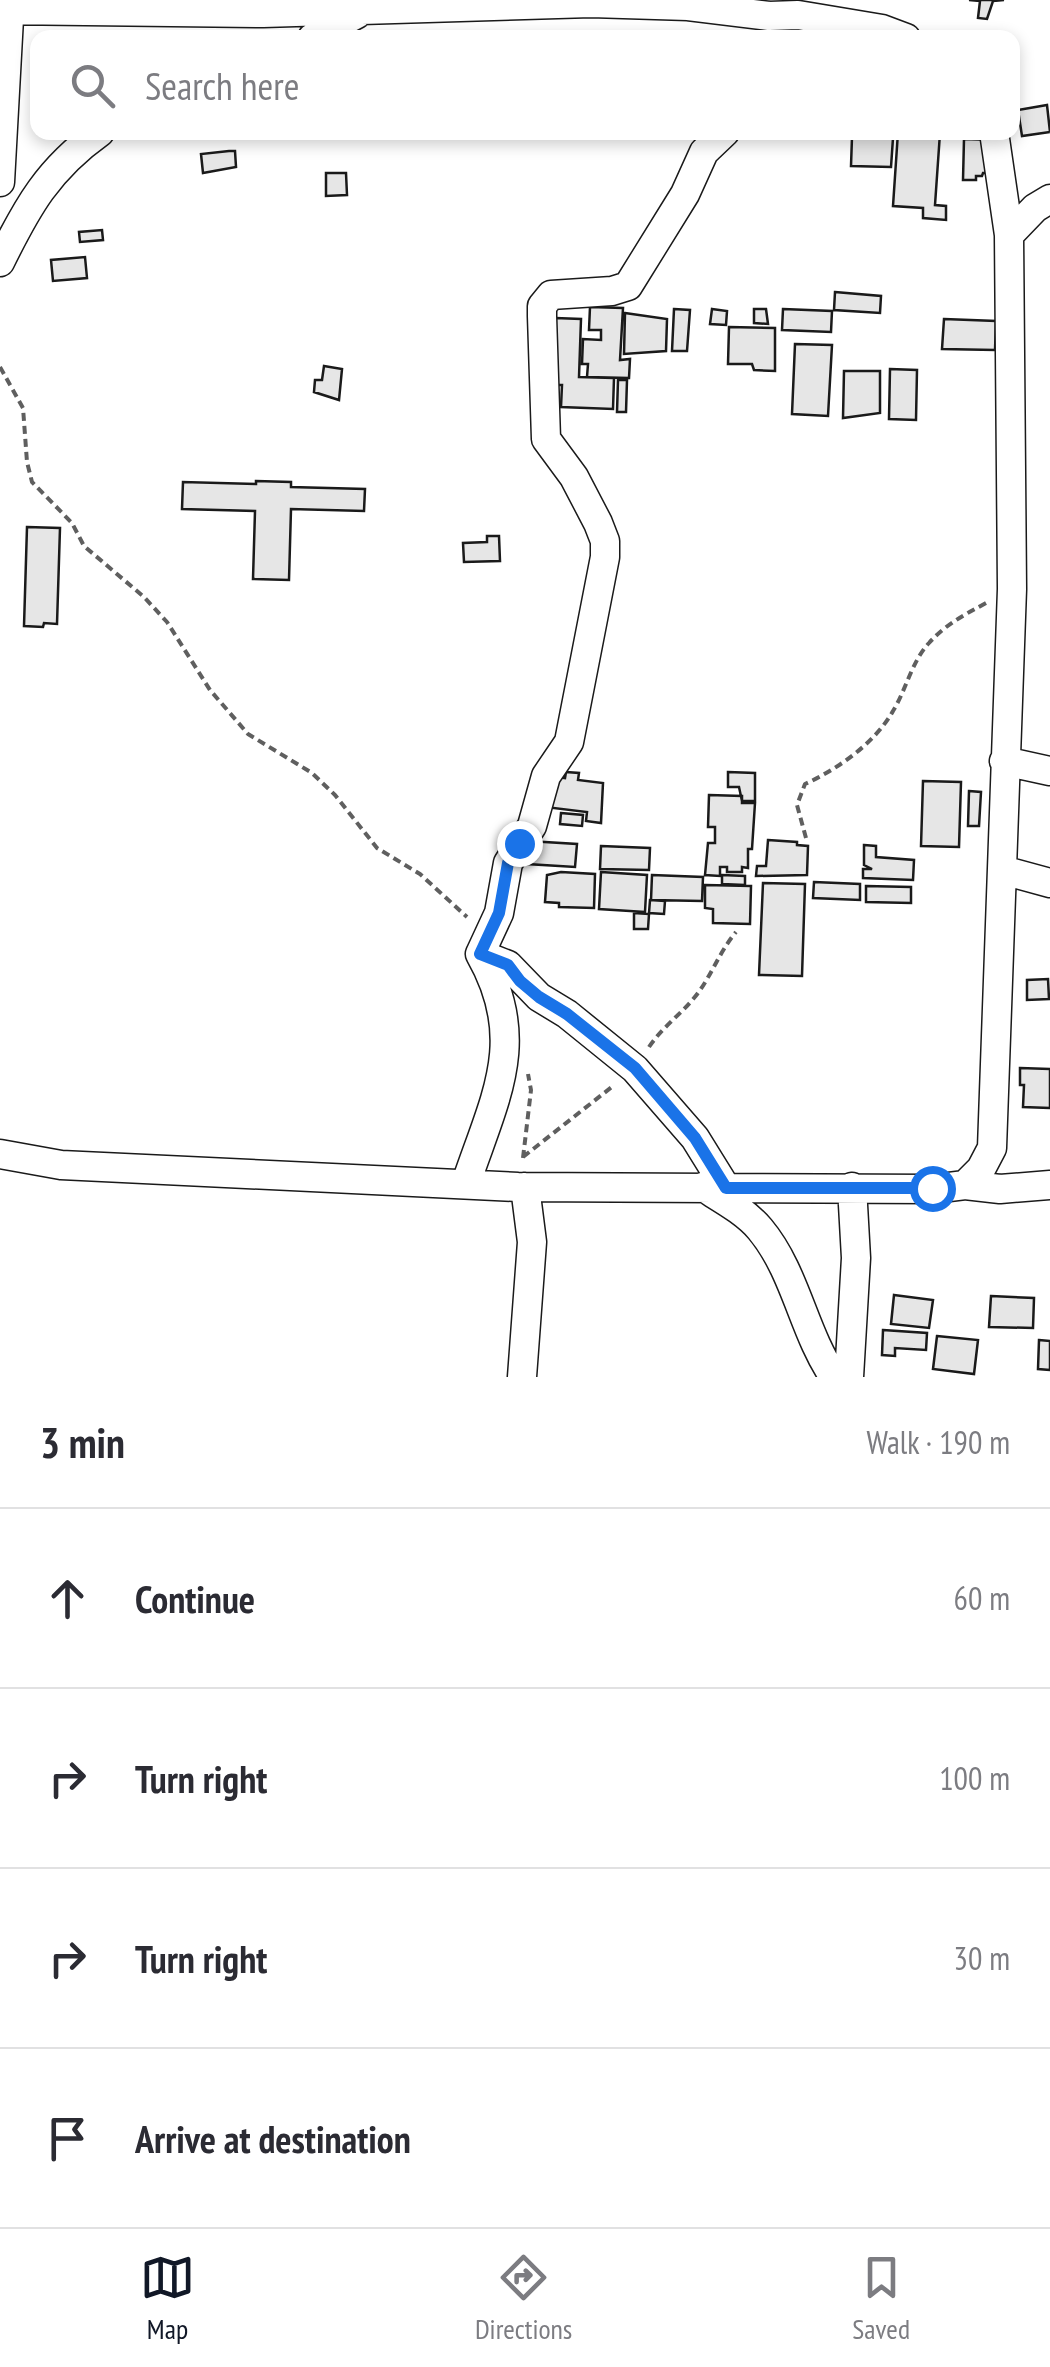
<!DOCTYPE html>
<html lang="en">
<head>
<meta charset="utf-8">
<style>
	:root { --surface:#fff; --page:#f2f2f3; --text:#2b2b33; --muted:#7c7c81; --line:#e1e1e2; --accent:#111827 }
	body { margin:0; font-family:"PT Sans Narrow",sans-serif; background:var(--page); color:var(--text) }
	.stop { position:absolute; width:30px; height:30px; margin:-22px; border:8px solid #1a73e8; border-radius:50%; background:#fff }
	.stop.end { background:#1a73e8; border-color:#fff; box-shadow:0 2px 10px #0008 }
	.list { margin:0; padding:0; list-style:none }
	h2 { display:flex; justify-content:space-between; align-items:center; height:130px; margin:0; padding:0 40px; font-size:42px }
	h2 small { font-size:32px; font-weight:400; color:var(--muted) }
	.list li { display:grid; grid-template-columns:65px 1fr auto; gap:30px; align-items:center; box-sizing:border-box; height:180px; padding:0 40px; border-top:2px solid var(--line) }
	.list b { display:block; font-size:38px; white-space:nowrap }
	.list em { font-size:32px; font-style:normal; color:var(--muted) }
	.icon { flex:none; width:55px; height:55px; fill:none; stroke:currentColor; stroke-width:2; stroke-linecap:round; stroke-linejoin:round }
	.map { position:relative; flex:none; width:1050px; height:1377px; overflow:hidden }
	.search { position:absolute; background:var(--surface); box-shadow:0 5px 15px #0003; left:30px; right:30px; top:30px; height:110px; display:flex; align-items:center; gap:25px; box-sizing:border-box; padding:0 35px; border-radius:20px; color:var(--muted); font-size:38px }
	.sheet { height:850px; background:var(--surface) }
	nav { display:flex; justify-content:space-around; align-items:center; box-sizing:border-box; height:140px; border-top:2px solid var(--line); background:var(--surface); font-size:28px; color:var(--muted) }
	nav a { display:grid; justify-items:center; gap:5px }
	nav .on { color:var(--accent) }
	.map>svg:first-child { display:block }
	.building { fill:#e6e6e6; stroke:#1a1a1a; stroke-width:2.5 }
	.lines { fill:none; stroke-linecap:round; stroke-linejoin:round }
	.minor-casing { stroke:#1a1a1a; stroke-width:31 }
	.path { stroke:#5f5f5f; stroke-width:4; stroke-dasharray:8 5; stroke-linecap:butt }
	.minor { stroke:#fff; stroke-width:28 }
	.route { stroke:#1a73e8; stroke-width:12 }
</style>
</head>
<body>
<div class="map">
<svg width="1050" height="1377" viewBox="0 0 1050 1377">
	<rect width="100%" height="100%" fill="#fff"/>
	<!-- building -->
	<path class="building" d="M969 0H1004L993 1 987 19 978 18 980 1Z
		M1047 105 1050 132 1022 136 1018 110Z
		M898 132 940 133 935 205 946 206V220L923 218V208L893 206Z
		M852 137 893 138 891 167 851 166Z
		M964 139 994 140 993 173H983L982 176H976V180H963Z
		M229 151H235L236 167 203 173 201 154Z
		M326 173H346L347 195 326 196Z
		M102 230 103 240 80 242 79 232Z
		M85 257 87 278 53 281 51 260Z
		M835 292 881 296 880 313 834 310Z
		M590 307 623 308 620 360 630 359 629 378 587 377 588 364H582L583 339 601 340V330H589Z
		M674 309 690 310 687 351H672Z
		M712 309 727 311 726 325 710 324Z
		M754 309H766L768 324 754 323Z
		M783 309 832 311 831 332 782 330Z
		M625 313 667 319 666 351 624 354Z
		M555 318 581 319 579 377 614 378 613 409 561 407 562 385H552Z
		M944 319 996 321 995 350 942 349Z
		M729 327 775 328V371L754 370 752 364H728Z
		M795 344 832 345 828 416 792 414Z
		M324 366 342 369 339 400 314 392 315 380H322Z
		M890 369 917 370 916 420 889 419Z
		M844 371H880V413L843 418Z
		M618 380H627L626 412H617Z
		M256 481 291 482V487L365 489 364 511 291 509 289 580 253 579 255 511 182 509 183 482 256 484Z
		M27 527 60 528 57 624 44 623 43 627 24 626Z
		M487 536H499L500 561 464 562 463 543 487 542Z
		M566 772 579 773 578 780 603 783 601 823 586 821 587 812 545 807 549 776 565 778Z
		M728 772 755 773V801H742L739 787H728Z
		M923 781 961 782 959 847 921 846Z
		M969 791 981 792 979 826H968Z
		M709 795 742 796V803H755L752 849H748V868L742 867V872H727V867H720V876L705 875 708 843H715V827H708Z
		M561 813 583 815 582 826 560 824Z
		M768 840 797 842V845L808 846 807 875 756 876 757 866H766Z
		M528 841 577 844 575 867 527 864Z
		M864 845 876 846V857L914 860 913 880 863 878V869H872L864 865Z
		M601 846 650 848 649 870 600 869Z
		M561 872 595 874 594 908 559 907V903L545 902 547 875Z
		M601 872 647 875 645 912 599 909Z
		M652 875 703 877 702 901 651 900Z
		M722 875 745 876V885L722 884Z
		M814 882 860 884V900L813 898Z
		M763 883 805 884 802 976 759 975Z
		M705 885 751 886 750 924 713 923V909L705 908Z
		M866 886 911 887V903L866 902Z
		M650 900 665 901 664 914 649 913Z
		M634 913 649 914 648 929H634Z
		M1048 979 1049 999 1027 1000V980Z
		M1020 1068 1050 1069V1108L1023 1107 1024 1085H1020Z
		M894 1295 933 1300 929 1328 891 1324Z
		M991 1296 1034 1298 1033 1328 989 1327Z
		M883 1330 927 1333 926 1350 895 1348V1356L882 1355Z
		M937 1336 978 1340 974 1374 933 1369Z
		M1039 1340 1050 1341V1370L1038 1369Z"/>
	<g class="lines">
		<defs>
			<path id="minor" d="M0 10 263 13 591 3 688 6 769 16 798 15 882 29 906 38
				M312 38 357 14
				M0 182 10 0
				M1009 235 1035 208 1050 199
				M0 262C27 207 48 169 100 132
				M1004 761 1050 771
				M1002 870 1050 883
				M480 954 508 965 539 997 567 1014 635 1069 695 1138 726 1188
				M0 1154 61 1165 518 1187 933 1189 965 1185 981 1169 992 1148 1012 589 1009 235 994 132
				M466 1183C495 1097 529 1040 480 954L499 913 508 863 532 826 546 776 569 742 605 557V541L598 523 574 477 546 439 542 316V306L551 295 612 291 628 286 685 194 704 152 725 132
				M965 1185 1000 1189 1050 1185
				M703 1187C722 1199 746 1212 760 1229 796 1272 803 1332 834 1377
				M522 1377 532 1242 525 1187
				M849 1377 856 1258 852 1187"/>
		</defs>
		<!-- minor casing -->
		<use href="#minor" class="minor-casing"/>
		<!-- path -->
		<path class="path" d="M0 367 23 408 27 462 32 482 72 523 84 546 144 597 167 622 210 690 248 734 312 773 335 795 377 848 420 874 467 917
			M806 838 797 805 805 784C838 769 875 743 893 711 906 690 912 661 929 643 946 624 964 615 986 603
			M649 1047C663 1026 683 1013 698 993 712 974 720 951 736 932
			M523 1157 613 1086
			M523 1158 531 1090 528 1074"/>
		<!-- minor -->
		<use href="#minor" class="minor"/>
	</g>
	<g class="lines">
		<!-- route -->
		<path class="route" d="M519 843 508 863 499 913 480 954 508 965 520 981 539 997 567 1014 635 1068 695 1138 726 1188H932"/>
	</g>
</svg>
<div class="stop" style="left:932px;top:1188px"></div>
<div class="stop end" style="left:519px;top:843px"></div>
<div class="search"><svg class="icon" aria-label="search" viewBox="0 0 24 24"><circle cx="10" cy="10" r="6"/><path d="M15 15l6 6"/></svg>Search here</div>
</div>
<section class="sheet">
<h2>3 min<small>Walk · 190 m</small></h2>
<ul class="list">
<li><svg class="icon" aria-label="ahead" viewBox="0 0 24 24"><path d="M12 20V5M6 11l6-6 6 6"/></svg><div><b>Continue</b></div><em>60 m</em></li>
<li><svg class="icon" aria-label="right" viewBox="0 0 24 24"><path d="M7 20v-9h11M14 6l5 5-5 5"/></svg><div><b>Turn right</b></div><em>100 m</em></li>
<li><svg class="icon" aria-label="right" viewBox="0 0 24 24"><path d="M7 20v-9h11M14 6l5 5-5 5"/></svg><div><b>Turn right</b></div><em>30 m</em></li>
<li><svg class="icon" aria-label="arrive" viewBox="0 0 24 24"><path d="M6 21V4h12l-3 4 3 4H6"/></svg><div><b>Arrive at destination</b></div></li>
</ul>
</section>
<nav>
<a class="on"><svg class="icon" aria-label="map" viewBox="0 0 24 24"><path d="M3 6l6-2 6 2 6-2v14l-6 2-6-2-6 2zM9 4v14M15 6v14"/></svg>Map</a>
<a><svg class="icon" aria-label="directions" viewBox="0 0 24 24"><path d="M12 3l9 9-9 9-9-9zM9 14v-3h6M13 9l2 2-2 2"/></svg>Directions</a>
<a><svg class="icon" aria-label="saved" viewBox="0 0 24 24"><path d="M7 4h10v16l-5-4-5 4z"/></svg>Saved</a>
</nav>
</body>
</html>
